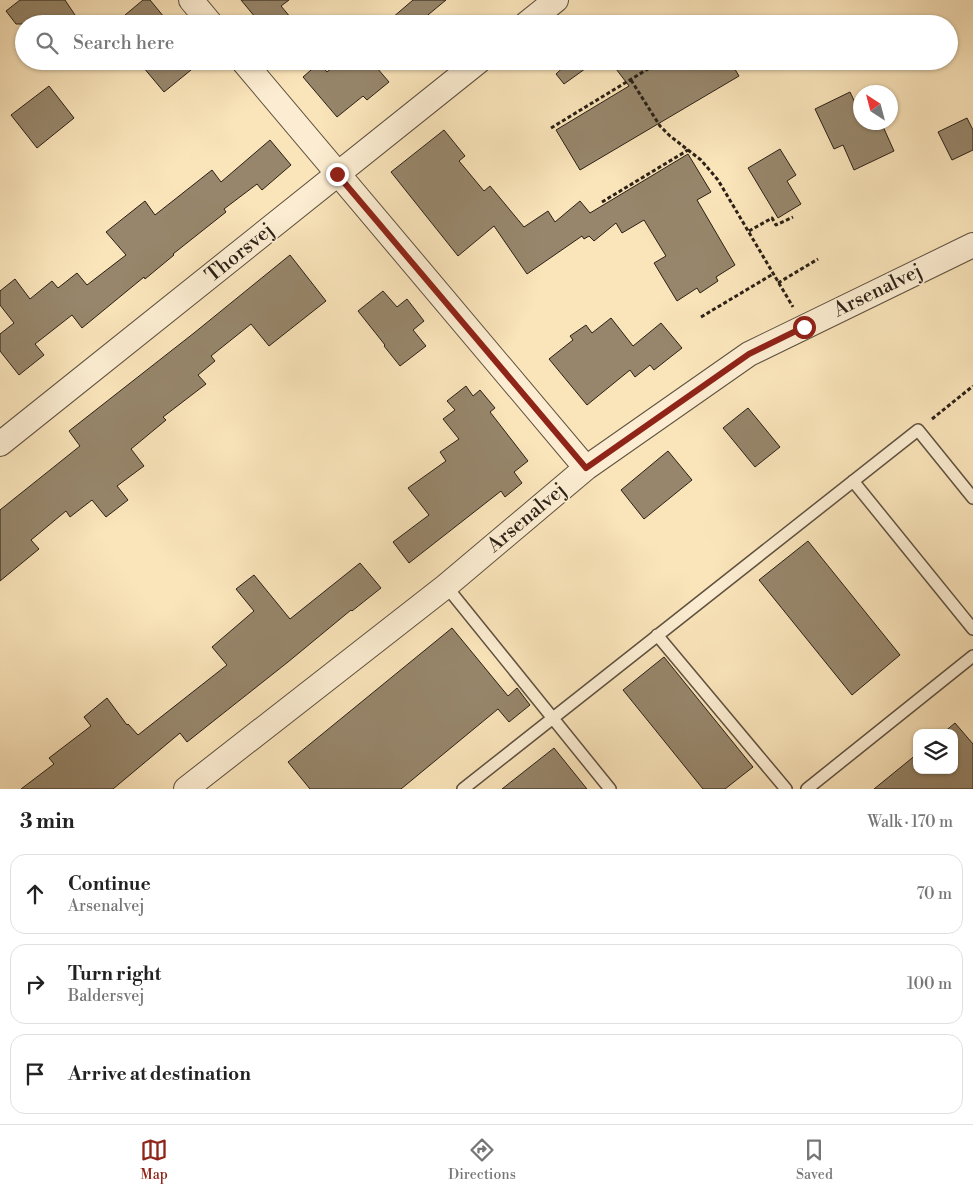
<!DOCTYPE html>
<html lang="en">
<head>
<meta charset="utf-8">
<style>
	:root { --surface:#fff; --page:#f6f6f6; --text:#222; --muted:#767676; --line:#e0e0e0; --accent:#8f2418 }
	body { margin:0; font-family:"Libre Bodoni",serif; background:var(--page); color:var(--text) }
	.controls { position:absolute; right:15px; bottom:15px; display:grid; overflow:hidden; border-radius:10px; box-shadow:0 1px 4px #0004 }
	.controls button { width:45px; height:45px; display:grid; place-items:center; padding:0; border:0; border-bottom:1px solid var(--line); background:var(--surface); color:var(--text); font:25px sans-serif }
	.compass { position:absolute; left:853px; top:85px; width:45px; height:45px; border-radius:50%; background:var(--surface); box-shadow:0 1px 4px #0004; rotate:324deg }
	.stop { position:absolute; width:15px; height:15px; margin:-11px; border:4px solid #8f2418; border-radius:50%; background:#fff }
	.stop.end { background:#8f2418; border-color:#fff; box-shadow:0 1px 5px #0008 }
	.list { margin:0; padding:0; list-style:none }
	h2 { display:flex; justify-content:space-between; align-items:center; height:65px; margin:0; padding:0 20px; font-size:21px }
	h2 small { font-size:16px; font-weight:400; color:var(--muted) }
	.list li { display:grid; grid-template-columns:32px 1fr auto; gap:15px; align-items:center; box-sizing:border-box; height:80px; margin:0 10px 10px; padding:0 10px; border:1px solid var(--line); border-radius:15px }
	.list b { display:block; font-size:19px; white-space:nowrap }
	.list p { margin:0; font-size:16px; white-space:nowrap; color:var(--muted) }
	.list em { font-size:16px; font-style:normal; color:var(--muted) }
	.icon { flex:none; width:28px; height:28px; fill:none; stroke:currentColor; stroke-width:2; stroke-linecap:round; stroke-linejoin:round }
	.map { position:relative; flex:none; width:973px; height:789px; overflow:hidden }
	.search { position:absolute; background:var(--surface); box-shadow:0 1px 4px #0004; left:15px; right:15px; top:15px; height:55px; display:flex; align-items:center; gap:12px; box-sizing:border-box; padding:0 18px; border-radius:28px; color:var(--muted); font-size:19px }
	.sheet { height:335px; background:var(--surface) }
	nav { display:flex; justify-content:space-around; align-items:center; box-sizing:border-box; height:70px; border-top:1px solid var(--line); background:var(--surface); font-size:14px; color:var(--muted) }
	nav a { display:grid; justify-items:center; gap:2px }
	nav .on { color:var(--accent) }
	.map>svg:first-child { display:block }
	.building { fill:#97866b; stroke:#2b2016 }
	.lines { fill:none; stroke-linecap:round; stroke-linejoin:round }
	.lane-casing { stroke:#5f513f; stroke-width:14 }
	.street-casing { stroke:#5f513f; stroke-width:26 }
	.path { stroke:#2b2016; stroke-width:3; stroke-dasharray:4 2.5; stroke-linecap:butt }
	.lane { stroke:#fcedd2; stroke-width:11 }
	.street { stroke:#fcedd2; stroke-width:24 }
	.route { stroke:#8f2418; stroke-width:6 }
	.labels { text-anchor:middle; dominant-baseline:central; stroke-width:4; stroke-linejoin:round; paint-order:stroke }
	.street-label { font-size:20px; fill:#2b2016; stroke:#fcedd2 }
</style>
</head>
<body>
<div class="map">
<svg width="973" height="789" viewBox="0 0 973 789">
	<rect width="100%" height="100%" fill="#fae4ba"/>
	<filter id="stains"><feTurbulence type="fractalNoise" baseFrequency=".004" numOctaves="4"/><feColorMatrix values="0 0 0 0 .2 0 0 0 0 .09 0 0 0 0 .02 0 0 0 .5 -.17"/></filter>
	<radialGradient id="worn" r=".72"><stop offset=".6" stop-color="#630" stop-opacity="0"/><stop offset="1" stop-color="#630" stop-opacity=".3"/></radialGradient>
	<!-- building -->
	<path class="building" d="M20 0H65L81 24H16L6 11Z
		M143 0H150L169 23 171 21 173 24H133L125 15Z
		M241 0H289L281 6 296 24H267L264 20 260 23Z
		M413 0H446L417 24H385Z
		M138 61H202L164 92Z
		M340 61H371L389 82 367 100 363 96 337 117 303 77 319 63 327 72Z
		M570 61H596L564 84 556 74Z
		M610 61H730L739 76 580 170 556 130 629 86Z
		M49 86 74 118 37 148 11 115Z
		M850 92 860 113V122H881L894 151 854 170 843 145 834 149 815 109Z
		M967 118 973 130V150L952 160 938 132Z
		M444 130 465 156 459 161 484 191 490 186 524 227 548 211 555 222 580 201 590 213 688 154 711 192 697 200 735 265 716 277 718 281 700 293 697 288 677 301 654 263 666 256 644 220 622 233 616 223 594 241 589 236 584 239 582 236 527 274 494 226 458 256 391 172Z
		M270 140 291 165 262 190 257 184 224 209 226 212 173 254 174 255 145 279 144 277 82 328 72 315 35 344 44 355 19 375 0 351V334L14 323 0 305V291L15 279 30 299 52 281 58 288 77 273 87 285 126 255 106 232 145 201 155 215 212 170 221 182Z
		M780 149 796 175 787 181 801 204 778 218 748 168Z
		M290 255 326 301 269 346 251 324 211 356 215 361 198 375 206 384 163 417 166 420 131 449 144 466 117 486 128 500 106 517 92 500 70 517 66 511 31 540 39 549 0 581V510L80 446 69 431 194 333Z
		M383 291 397 307 407 299 424 321 413 330 426 346 400 366 384 346 385 345 358 311Z
		M611 318 633 346 661 323 682 348 654 370 650 365 635 377 630 370 587 405 549 359 573 340 570 336 586 325 592 333Z
		M466 386 473 396 480 390 495 408 490 412 528 461 514 472 522 483 505 497 501 491 409 563 393 542 429 515 408 488 446 461 440 452 459 439 443 419 455 410 447 401Z
		M748 408 780 447 755 467 723 428Z
		M668 451 692 480 644 519 621 490Z
		M808 541 900 655 852 695 759 580Z
		M360 563 381 588 352 611 351 610 288 662 187 742 180 733 113 789H21L54 764 49 758 91 726 84 717 107 698 127 725 128 724 138 735 227 665 212 647 254 611 236 589 254 575 290 619Z
		M452 628 508 696 517 688 530 705 509 722 498 709 401 789H310L288 762Z
		M664 657 753 767 725 789H703L623 690Z
		M955 723 973 744V789H874L917 754V770H954V733H943Z
		M554 748 587 789H502Z"/>
	<g class="lines">
		<defs>
			<path id="lane" d="M853 481 973 629
				M446 586 610 789
				M657 635 786 789
				M463 789 918 430 973 498
				M807 789 973 656"/>
			<path id="street" d="M191 0 211 24
				M526 24 556 0
				M243 61 586 468
				M0 444 479 61
				M186 789 446 586 586 468 749 354 973 245"/>
		</defs>
		<!-- lane casing -->
		<use href="#lane" class="lane-casing"/>
		<!-- street casing -->
		<use href="#street" class="street-casing"/>
		<!-- path -->
		<path class="path" d="M631 80 660 126 670 136 701 160 718 180 793 307
			M551 128 661 61
			M602 202 688 150
			M749 231 772 218 776 225 793 217
			M778 283 818 259
			M701 317 773 274
			M932 419 973 386"/>
		<!-- lane -->
		<use href="#lane" class="lane"/>
		<!-- street -->
		<use href="#street" class="street"/>
	</g>
	<g class="lines">
		<!-- route -->
		<path class="route" d="M337 174 586 468 749 354 804 327"/>
	</g>
	<g class="labels">
		<!-- street labels -->
		<g class="street-label">
			<text transform="translate(240 253) rotate(-39)">Thorsvej</text>
			<text transform="translate(878 291) rotate(-26)">Arsenalvej</text>
			<text transform="translate(527 518) rotate(-40)">Arsenalvej</text>
		</g>
	</g>
	<rect width="100%" height="100%" filter="url(#stains)"/>
	<rect width="100%" height="100%" fill="url(#worn)"/>
</svg>
<div class="controls">
<button><svg class="icon" aria-label="layers" viewBox="0 0 24 24"><path d="M12 4l9 5-9 5-9-5zM3 14l9 5 9-5"/></svg></button>
</div>
<svg class="compass" viewBox="-18 -18 36 36"><path d="M0-13l5 13h-10z" fill="#e53935"/><path d="M0 13l5-13h-10z" fill="#767676"/></svg>
<div class="stop" style="left:804px;top:327px"></div>
<div class="stop end" style="left:337px;top:174px"></div>
<div class="search"><svg class="icon" aria-label="search" viewBox="0 0 24 24"><circle cx="10" cy="10" r="6"/><path d="M15 15l6 6"/></svg>Search here</div>
</div>
<section class="sheet">
<h2>3 min<small>Walk · 170 m</small></h2>
<ul class="list">
<li><svg class="icon" aria-label="ahead" viewBox="0 0 24 24"><path d="M12 20V5M6 11l6-6 6 6"/></svg><div><b>Continue</b><p>Arsenalvej</p></div><em>70 m</em></li>
<li><svg class="icon" aria-label="right" viewBox="0 0 24 24"><path d="M7 20v-9h11M14 6l5 5-5 5"/></svg><div><b>Turn right</b><p>Baldersvej</p></div><em>100 m</em></li>
<li><svg class="icon" aria-label="arrive" viewBox="0 0 24 24"><path d="M6 21V4h12l-3 4 3 4H6"/></svg><div><b>Arrive at destination</b></div></li>
</ul>
</section>
<nav>
<a class="on"><svg class="icon" aria-label="map" viewBox="0 0 24 24"><path d="M3 6l6-2 6 2 6-2v14l-6 2-6-2-6 2zM9 4v14M15 6v14"/></svg>Map</a>
<a><svg class="icon" aria-label="directions" viewBox="0 0 24 24"><path d="M12 3l9 9-9 9-9-9zM9 14v-3h6M13 9l2 2-2 2"/></svg>Directions</a>
<a><svg class="icon" aria-label="saved" viewBox="0 0 24 24"><path d="M7 4h10v16l-5-4-5 4z"/></svg>Saved</a>
</nav>
</body>
</html>
